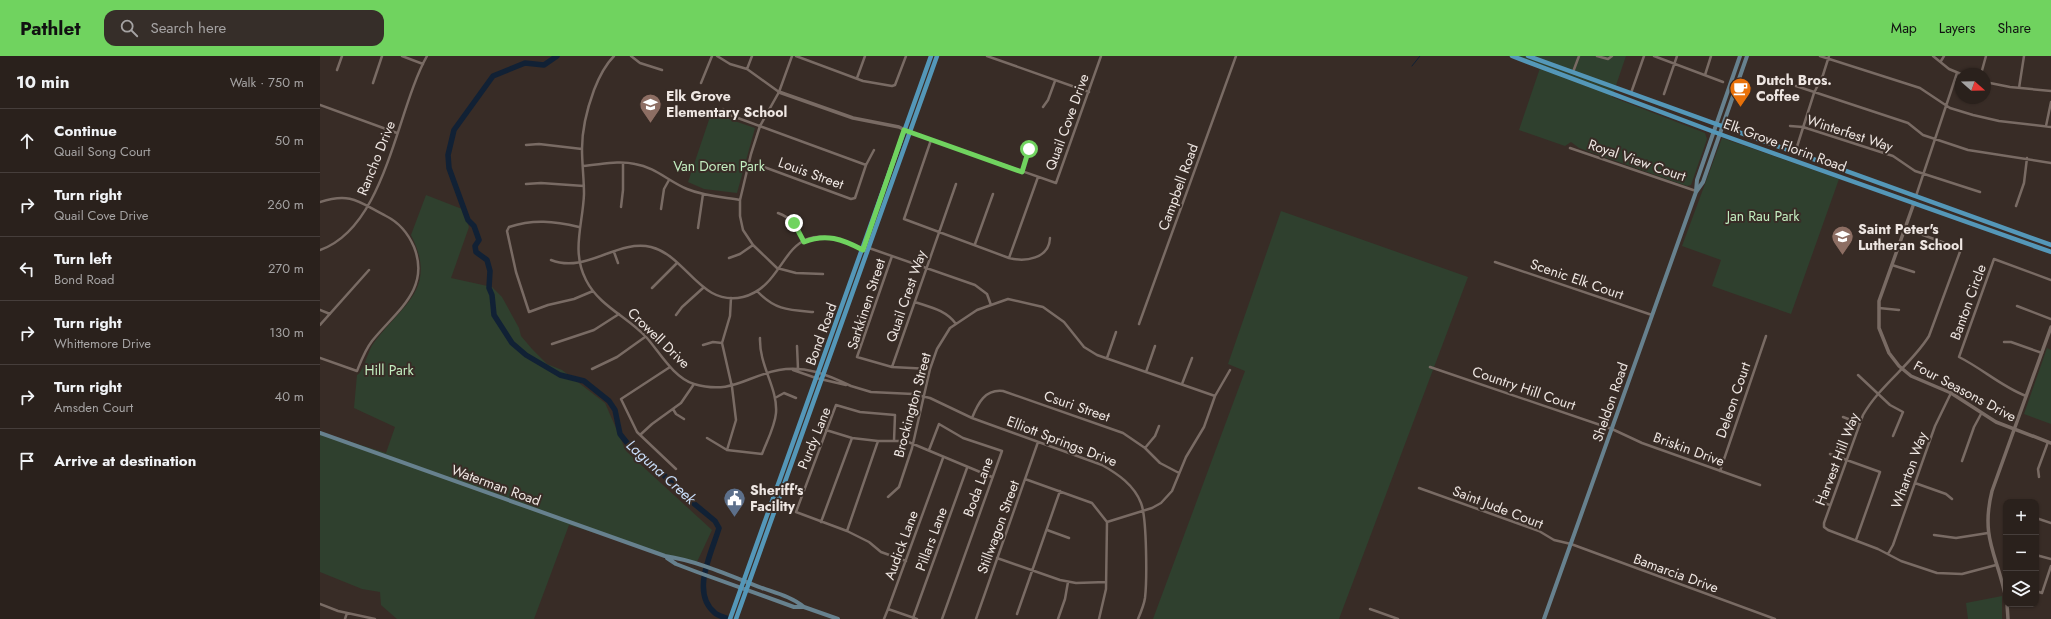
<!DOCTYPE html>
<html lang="en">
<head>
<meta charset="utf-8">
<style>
	:root { --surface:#2a211c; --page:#362e29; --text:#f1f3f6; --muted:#a5a3a3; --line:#463e3b; --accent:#70d35f }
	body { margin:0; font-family:Jost,sans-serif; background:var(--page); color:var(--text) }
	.controls { position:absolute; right:12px; bottom:12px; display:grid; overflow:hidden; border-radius:8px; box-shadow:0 1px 3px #0004 }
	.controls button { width:36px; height:36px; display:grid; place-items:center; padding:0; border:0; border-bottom:1px solid var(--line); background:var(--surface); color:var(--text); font:20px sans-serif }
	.compass { position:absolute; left:1635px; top:12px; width:36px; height:36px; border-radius:50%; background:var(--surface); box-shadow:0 1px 3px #0004; rotate:110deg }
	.stop { position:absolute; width:12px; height:12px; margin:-9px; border:3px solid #70d35f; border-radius:50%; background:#fff }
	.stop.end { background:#70d35f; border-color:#fff; box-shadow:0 1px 4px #0008 }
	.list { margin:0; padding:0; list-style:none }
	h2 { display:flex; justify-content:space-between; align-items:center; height:52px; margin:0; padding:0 16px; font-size:17px }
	h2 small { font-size:13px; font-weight:400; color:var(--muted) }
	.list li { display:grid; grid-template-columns:26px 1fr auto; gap:12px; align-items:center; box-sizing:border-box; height:64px; padding:0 16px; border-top:1px solid var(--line) }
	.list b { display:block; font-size:15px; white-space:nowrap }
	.list p { margin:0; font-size:13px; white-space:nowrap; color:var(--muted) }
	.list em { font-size:13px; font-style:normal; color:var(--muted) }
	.icon { flex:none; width:22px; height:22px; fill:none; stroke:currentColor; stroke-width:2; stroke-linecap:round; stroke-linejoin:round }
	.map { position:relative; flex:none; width:1731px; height:563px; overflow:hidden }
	header { display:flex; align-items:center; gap:24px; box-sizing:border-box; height:56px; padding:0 20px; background:var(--accent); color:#111 }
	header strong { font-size:19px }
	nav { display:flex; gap:22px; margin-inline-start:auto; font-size:14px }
	.search { width:280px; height:36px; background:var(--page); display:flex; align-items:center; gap:10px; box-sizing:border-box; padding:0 14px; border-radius:12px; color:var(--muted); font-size:15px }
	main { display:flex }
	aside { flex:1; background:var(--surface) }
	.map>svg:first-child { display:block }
	.green { fill:#2f402e }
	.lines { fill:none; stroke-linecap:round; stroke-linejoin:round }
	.stream { stroke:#112135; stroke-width:1 }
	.river { stroke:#112135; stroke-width:5.5 }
	.minor { stroke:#796b64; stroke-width:2.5 }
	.tertiary { stroke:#796b64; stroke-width:3.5 }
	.secondary { stroke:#67818e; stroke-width:4 }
	.primary { stroke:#5497b8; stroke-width:4.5 }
	.route { stroke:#70d35f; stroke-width:5 }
	.labels { text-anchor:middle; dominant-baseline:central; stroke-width:4; stroke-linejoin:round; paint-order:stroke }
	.poi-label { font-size:14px; font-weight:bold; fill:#eee6e2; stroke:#382c26; text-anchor:start }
	.street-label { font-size:14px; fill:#eee6e2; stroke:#382c26 }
	.park-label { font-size:14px; fill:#c3eec0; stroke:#382c26 }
	.water-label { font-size:15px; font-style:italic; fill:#c7dcf8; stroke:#382c26 }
</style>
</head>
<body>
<header>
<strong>Pathlet</strong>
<div class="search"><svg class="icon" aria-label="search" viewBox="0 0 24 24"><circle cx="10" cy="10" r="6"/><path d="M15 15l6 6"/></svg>Search here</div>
<nav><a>Map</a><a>Layers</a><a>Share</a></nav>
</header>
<main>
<aside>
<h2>10 min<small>Walk · 750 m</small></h2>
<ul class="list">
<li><svg class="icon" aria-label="ahead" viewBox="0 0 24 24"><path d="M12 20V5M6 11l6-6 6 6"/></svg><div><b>Continue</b><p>Quail Song Court</p></div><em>50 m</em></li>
<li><svg class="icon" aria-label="right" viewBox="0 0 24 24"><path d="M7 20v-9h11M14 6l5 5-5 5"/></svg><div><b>Turn right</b><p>Quail Cove Drive</p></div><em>260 m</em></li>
<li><svg class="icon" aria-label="left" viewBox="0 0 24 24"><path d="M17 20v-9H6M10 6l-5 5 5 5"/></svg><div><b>Turn left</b><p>Bond Road</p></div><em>270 m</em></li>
<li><svg class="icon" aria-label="right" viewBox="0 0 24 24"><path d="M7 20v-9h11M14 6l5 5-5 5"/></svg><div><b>Turn right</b><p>Whittemore Drive</p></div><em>130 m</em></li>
<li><svg class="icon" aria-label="right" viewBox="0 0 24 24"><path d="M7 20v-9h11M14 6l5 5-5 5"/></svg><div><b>Turn right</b><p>Amsden Court</p></div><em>40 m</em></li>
<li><svg class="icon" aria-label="arrive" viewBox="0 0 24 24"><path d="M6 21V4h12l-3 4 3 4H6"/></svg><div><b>Arrive at destination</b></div></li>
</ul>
</aside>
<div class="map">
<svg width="1731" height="563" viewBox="0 0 1731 563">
	<rect width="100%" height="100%" fill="#382c26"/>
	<!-- green -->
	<path class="green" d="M1188 0H1306L1292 41 1385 77 1387 83 1371 129 1367 130 1259 92 1251 86 1245 90 1199 74 1220 12Z
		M393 52 396 53 397 59 435 72 417 137 384 133 368 126Z
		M1402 82 1519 123 1471 258 1392 230 1401 204 1362 190Z
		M106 139 142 153 149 171 131 222 172 231 182 241 199 272 201 280 212 293 227 308 242 314 285 347 306 395 392 474 376 508 249 469 214 563H77L61 549 60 536 42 533 0 516V376L66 397 75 371 34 352 37 319C43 317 48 295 53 288 81 249 119 234 91 179Z
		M961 155 1148 221 1019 563H833L925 315 908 308Z
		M1727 292 1731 294V368L1704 358Z
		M1682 540V563H1648L1646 547Z"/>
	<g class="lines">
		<!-- stream -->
		<path class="stream" d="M1092 10 1100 0"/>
		<!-- river -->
		<path class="river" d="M237 0 224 9 205 7 173 20 134 74 128 99 129 112 148 164 154 170 159 184 155 190 156 196 167 204 170 215 169 232 172 239 174 259 192 287 206 299 240 319 264 325 289 345 295 354 300 378 308 388 337 412 360 436 395 465 399 472C392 496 370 537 395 557 398 560 405 561 409 563"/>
		<!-- minor -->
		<path class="minor" d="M82 0 103 8
			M294 0C284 10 279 21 274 34 267 53 262 72 262 93 262 108 264 123 264 138 263 168 251 195 266 224 279 250 308 261 327 282 340 297 354 322 374 328 412 339 426 320 459 314 485 309 508 319 531 330
			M311 0 320 7 342 14
			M397 0 410 8 427 13 459 36
			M472 0 459 36 440 70 431 98 420 144V160L423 174 433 189 457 212 476 217 503 218
			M476 0 543 25 572 30 575 29 586 0
			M667 0 769 36
			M1277 0 1288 3 1292 0
			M1334 0 1403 26
			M1500 0 1600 32 1630 52 1653 59 1679 65 1731 71
			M1613 0 1629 13 1641 18
			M1621 5 1624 0
			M427 13 432 0
			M17 14 22 0
			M1253 16 1259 0
			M1661 18 1666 0
			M1385 19 1391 0
			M537 22 545 0
			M1665 26 1690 31 1731 35
			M53 27 62 0
			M381 27 392 0
			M1476 30 1588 67 1603 79 1648 94 1731 107
			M1699 32 1704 0
			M1311 37 1324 0
			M1344 38 1357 0
			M0 49 77 77
			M723 51 728 44 735 25
			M403 53 407 58 546 109
			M1470 70 1483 71 1573 100 1595 115 1660 136
			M1726 70 1731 46
			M590 76 736 127 781 0
			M611 84 584 163 689 202C705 206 729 203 730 182
			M206 89 219 88 262 93
			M1250 92 1376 135
			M1475 97 1494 37 1503 19 1509 0
			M429 108 444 111 531 143 535 142 546 109 554 94
			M263 110C280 109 298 104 315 108 335 111 348 125 367 133 384 140 402 141 420 144
			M702 116 709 89
			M206 128 221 127 264 130
			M1596 140 1637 17
			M0 146C31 136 39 146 66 160 78 166 88 177 94 191 111 234 75 256 52 285 45 294 41 305 37 315L0 302
			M1696 150 1704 127 1707 102
			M301 151 303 134V107
			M341 153 344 133 349 124
			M458 157C473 162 477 173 484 186
			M259 171C234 165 213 163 189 171L187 175 196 216 209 256 228 249 254 243 273 235
			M378 172 383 138
			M1584 172 1641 193 1609 280C1591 309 1560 329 1543 359L1504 467V471L1508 474 1558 493 1581 505 1617 517 1642 518 1676 509
			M655 188 673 138
			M549 192 655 229 667 238 671 249
			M0 194C66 171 76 55 107 0
			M294 196 298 207
			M572 200 537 301 572 311 610 313
			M409 202 420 198 433 189
			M689 202 718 121
			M231 204C266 218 297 183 331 191 367 200 380 251 423 241 474 228 458 151 542 193
			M1175 206 1332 259
			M1572 209 1594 216
			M332 232 357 207
			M437 235C455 254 468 254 493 256
			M595 246C610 251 626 254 636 268
			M1697 250 1731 263
			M1559 252 1579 254
			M0 254 10 258
			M356 259 362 251 383 232
			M819 268 916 0
			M0 269 49 214
			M1684 286H1691L1722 297
			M232 288 274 274 299 258
			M383 289 393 286 402 287
			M477 290 478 313
			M787 302 796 276
			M350 311 301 343 317 376 356 413
			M572 311 636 128
			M1110 311 1292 373 1322 387 1440 429
			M272 313 297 301 325 281
			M473 314 496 322 526 329
			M826 316 835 290
			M1538 319 1570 349 1583 356 1573 380
			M862 328 872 302
			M531 330 551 336 593 338 610 342 652 362 782 409C798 418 814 429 821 447 827 462 827 525 825 542 824 549 821 556 818 563
			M1706 340C1682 331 1663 313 1639 301L1674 203 1731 224
			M455 342 464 337 476 342
			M353 353 356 358 364 363
			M1523 361 1539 367
			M652 362C658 347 665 333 683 335L803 377 825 392 840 407 859 417
			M506 374 532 382 558 385H586L672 421
			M320 379 332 368 361 347 374 328
			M387 382 407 394 442 398C447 385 455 370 456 357 458 332 439 310 440 282
			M574 385 575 359 540 356 516 349 476 456 527 475 549 486 561 496 586 505
			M825 392 835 380 839 370
			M407 394 416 364 412 331 402 287 410 260 411 242
			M609 394 619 368 643 382 682 395 622 563
			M1510 398 1560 416 1536 484
			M1642 405 1654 371 1661 358
			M1400 415 1446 280
			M1719 421 1718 413 1728 386
			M705 423 772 447 787 466 786 533 779 563
			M1595 427 1626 438 1632 443
			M1099 432 1219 475 1234 484 1251 488 1455 563
			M568 441 579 431 592 392 610 313 617 293 630 272 657 254 688 243 723 251 744 266 764 291 777 299 895 340
			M1494 444 1510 449
			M1716 462 1731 467
			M501 466 532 382
			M787 466 832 452 841 447 852 435 866 401 884 371 895 340 910 314
			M727 474 749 482
			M527 475 558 385
			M1614 479 1636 482 1668 477
			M1568 498 1573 489 1615 370 1631 337
			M1716 499 1731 503
			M677 502 740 524 756 527 786 526
			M1716 535 1722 537 1731 510
			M0 548 18 555 55 563
			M1050 553 1078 563
			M697 558 740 435
			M593 562 647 412
			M25 563 27 557
			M564 563 568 553
			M597 563 568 553 623 402
			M656 563 718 386
			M738 563 745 543 748 526"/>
		<!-- tertiary -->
		<path class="tertiary" d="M459 36 533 62 579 71 589 76
			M1594 147 1559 245V272L1569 297 1579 310 1591 320 1631 337 1676 366 1731 387
			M1686 543C1678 500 1660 483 1672 435L1731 271
			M1687 548 1688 563"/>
		<!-- secondary -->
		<path class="secondary" d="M1376 135 1377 124 1420 0
			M0 377 345 500C378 505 411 520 442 532 456 537 472 541 484 551
			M347 502 356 508 377 516 474 551H484L518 563
			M1224 563 1376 136 1383 126 1427 0"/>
		<!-- primary -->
		<path class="primary" d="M1192 0 1405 80 1731 196
			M1208 0 1731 189
			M410 563 611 0
			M416 563 617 0"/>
	</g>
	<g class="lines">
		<!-- route -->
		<path class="route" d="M474 167 484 186C506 177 522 183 543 194L584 74 702 116 709 93"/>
	</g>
	<!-- icons -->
	<defs>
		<symbol id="cafe-pin" viewBox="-11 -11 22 30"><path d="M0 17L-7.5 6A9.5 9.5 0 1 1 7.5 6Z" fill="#e8710a" stroke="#382c26"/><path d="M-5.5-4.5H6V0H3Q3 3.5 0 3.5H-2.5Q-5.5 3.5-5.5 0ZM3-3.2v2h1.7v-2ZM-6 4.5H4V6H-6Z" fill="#fff"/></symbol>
		<symbol id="school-pin" viewBox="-11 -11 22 30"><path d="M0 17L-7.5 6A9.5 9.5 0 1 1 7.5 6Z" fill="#8d6e63" stroke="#382c26"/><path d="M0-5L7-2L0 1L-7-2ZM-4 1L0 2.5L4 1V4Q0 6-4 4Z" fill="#fff"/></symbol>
		<symbol id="civic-pin" viewBox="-11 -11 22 30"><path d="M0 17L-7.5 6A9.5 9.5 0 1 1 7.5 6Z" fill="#5c6f8a" stroke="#382c26"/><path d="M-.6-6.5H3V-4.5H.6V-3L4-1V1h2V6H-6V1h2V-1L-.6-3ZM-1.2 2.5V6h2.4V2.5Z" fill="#fff"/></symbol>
	</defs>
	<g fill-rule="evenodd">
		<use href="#cafe-pin" x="1408" y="20" width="25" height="34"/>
		<use href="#school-pin" x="318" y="36" width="25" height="34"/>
		<use href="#school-pin" x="1510" y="168" width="25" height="34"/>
		<use href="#civic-pin" x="402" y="430" width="25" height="34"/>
	</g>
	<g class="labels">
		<!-- poi labels -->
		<g class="poi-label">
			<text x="1436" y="24">Dutch Bros.<tspan x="1436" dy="16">Coffee</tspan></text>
			<text x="346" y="40">Elk Grove<tspan x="346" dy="16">Elementary School</tspan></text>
			<text x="1538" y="173">Saint Peter's<tspan x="1538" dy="16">Lutheran School</tspan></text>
			<text x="430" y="434">Sheriff's<tspan x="430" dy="16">Facility</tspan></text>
		</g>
		<!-- street labels -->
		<g class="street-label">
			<text transform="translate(747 66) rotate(-70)">Quail Cove Drive</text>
			<text transform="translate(1530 77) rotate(18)">Winterfest Way</text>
			<text transform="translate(1465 89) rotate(20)">Elk Grove Florin Road</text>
			<text transform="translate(56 102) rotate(-68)">Rancho Drive</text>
			<text transform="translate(1317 104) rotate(19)">Royal View Court</text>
			<text transform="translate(491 117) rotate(20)">Louis Street</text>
			<text transform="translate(858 131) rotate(-70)">Campbell Road</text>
			<text transform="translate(1257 223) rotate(19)">Scenic Elk Court</text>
			<text transform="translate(586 240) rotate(-71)">Quail Crest Way</text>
			<text transform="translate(1648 246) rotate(-70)">Banton Circle</text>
			<text transform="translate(546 248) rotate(-72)">Sarkkinen Street</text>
			<text transform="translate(501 278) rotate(-70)">Bond Road</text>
			<text transform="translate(339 282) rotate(44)">Crowell Drive</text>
			<text transform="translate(1204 332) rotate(19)">Country Hill Court</text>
			<text transform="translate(1645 335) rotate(28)">Four Seasons Drive</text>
			<text transform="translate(1413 344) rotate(-71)">Deleon Court</text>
			<text transform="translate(1290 346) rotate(-71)">Sheldon Road</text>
			<text transform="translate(592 349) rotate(-75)">Brockington Street</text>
			<text transform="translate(757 350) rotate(19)">Csuri Street</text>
			<text transform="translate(494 382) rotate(-68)">Purdy Lane</text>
			<text transform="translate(742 385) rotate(21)">Elliott Springs Drive</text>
			<text transform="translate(1369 393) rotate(20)">Briskin Drive</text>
			<text transform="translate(1517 403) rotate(-69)">Harvest Hill Way</text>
			<text transform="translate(1589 414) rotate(-70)">Wharton Way</text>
			<text transform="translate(176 429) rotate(20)">Waterman Road</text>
			<text transform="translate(658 431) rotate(-70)">Boda Lane</text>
			<text transform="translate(1178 451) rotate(21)">Saint Jude Court</text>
			<text transform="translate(678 471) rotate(-70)">Stillwagon Street</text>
			<text transform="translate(611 483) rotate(-70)">Pillars Lane</text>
			<text transform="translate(581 489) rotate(-70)">Audick Lane</text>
			<text transform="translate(1356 517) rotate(20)">Bamarcia Drive</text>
		</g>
		<!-- park labels -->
		<g class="park-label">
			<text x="399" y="110">Van Doren Park</text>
			<text x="1443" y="160">Jan Rau Park</text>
			<text x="69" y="314">Hill Park</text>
		</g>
		<!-- water labels -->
		<g class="water-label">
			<text transform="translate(341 416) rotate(42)">Laguna Creek</text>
		</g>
	</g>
</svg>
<div class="controls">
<button>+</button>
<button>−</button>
<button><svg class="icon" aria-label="layers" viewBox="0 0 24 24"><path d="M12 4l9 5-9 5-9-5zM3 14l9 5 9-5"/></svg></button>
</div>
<svg class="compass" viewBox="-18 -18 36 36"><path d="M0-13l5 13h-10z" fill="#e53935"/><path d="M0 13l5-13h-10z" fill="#a5a3a3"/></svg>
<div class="stop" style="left:709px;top:93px"></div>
<div class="stop end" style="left:474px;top:167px"></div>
</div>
</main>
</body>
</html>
